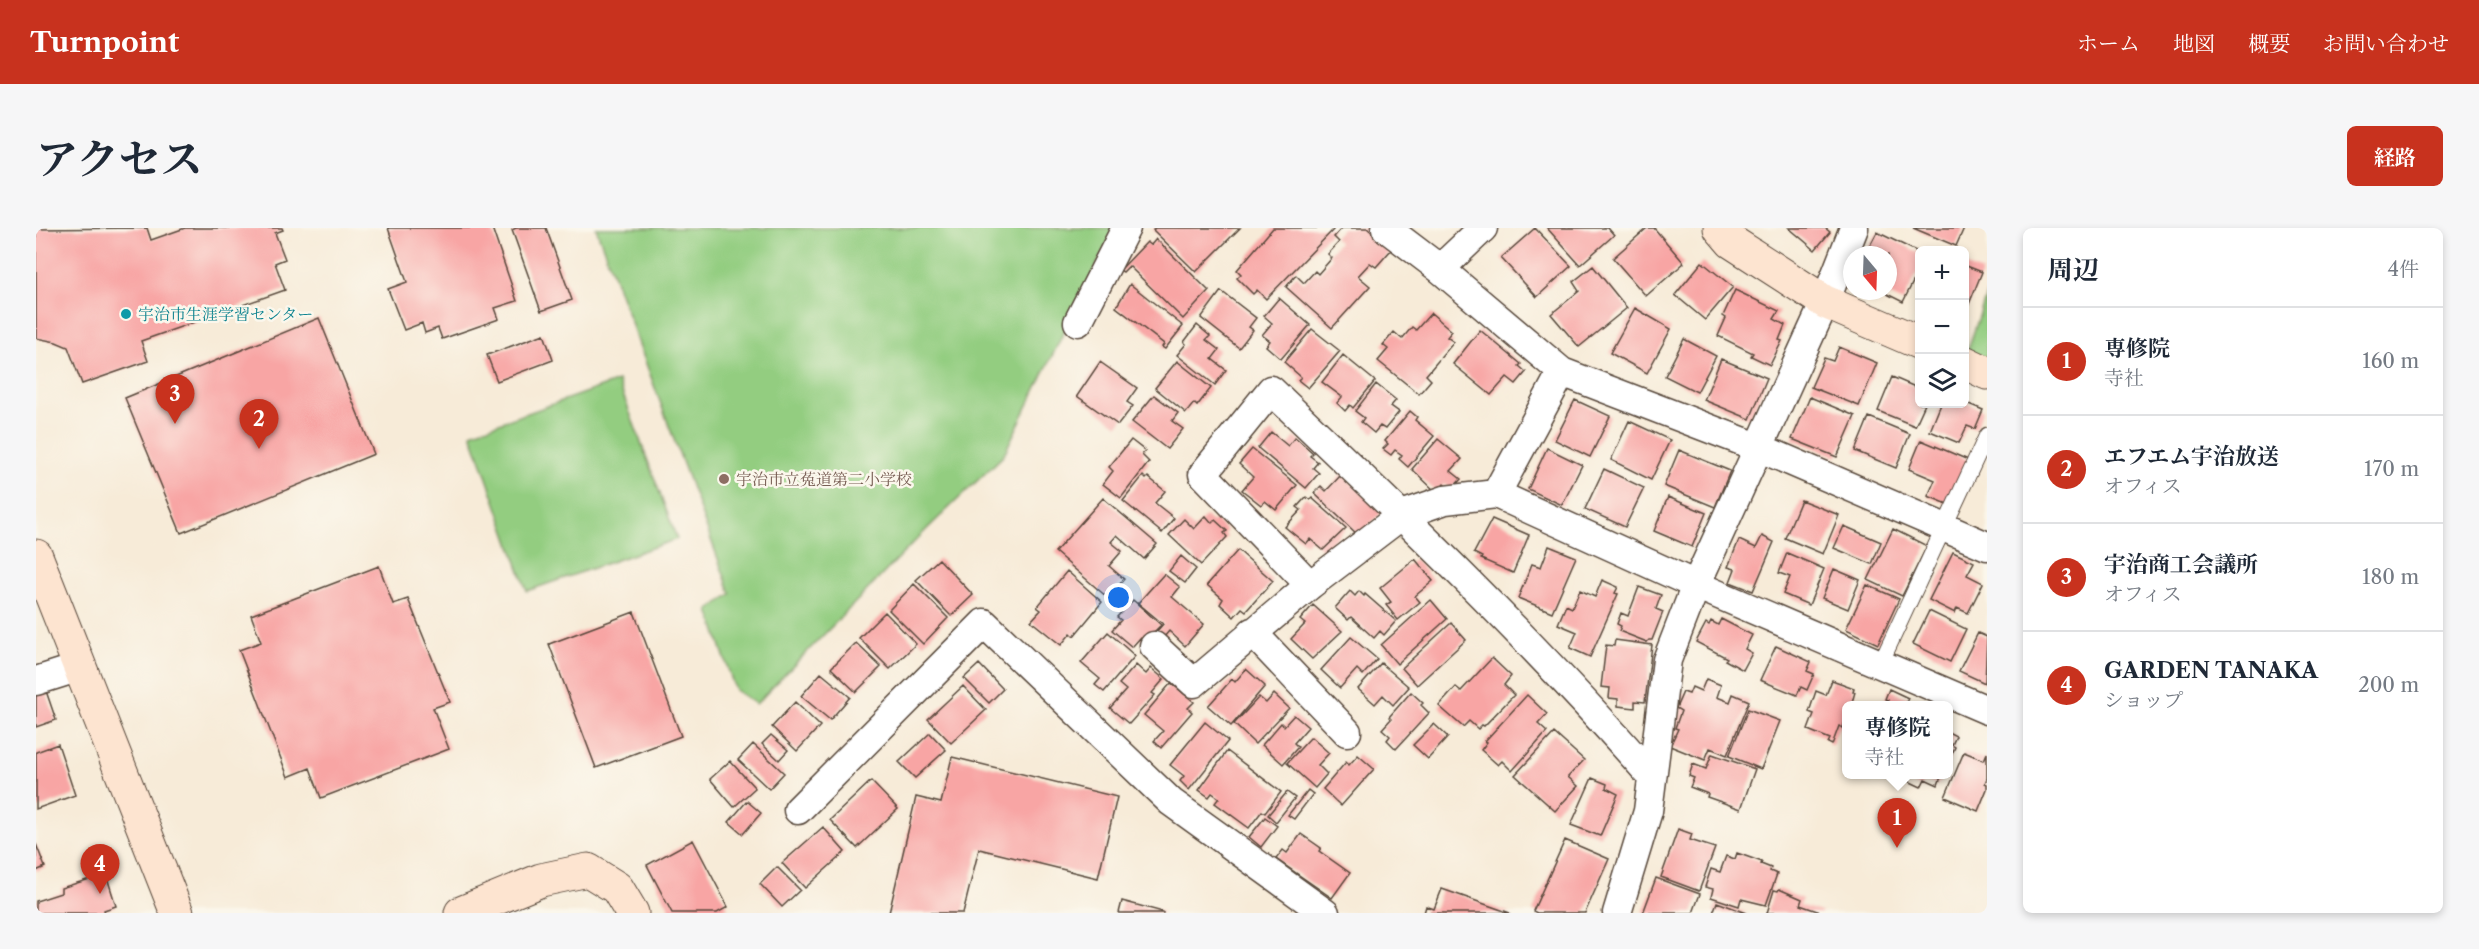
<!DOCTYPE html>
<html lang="ja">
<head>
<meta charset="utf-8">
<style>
	:root { --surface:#fff; --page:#f6f6f7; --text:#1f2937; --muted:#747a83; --line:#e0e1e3; --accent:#c8321e }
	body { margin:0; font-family:"Libre Caslon Text","Noto Serif JP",serif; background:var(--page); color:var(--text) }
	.controls { position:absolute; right:18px; top:18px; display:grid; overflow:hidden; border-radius:9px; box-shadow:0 3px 9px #0003 }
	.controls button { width:54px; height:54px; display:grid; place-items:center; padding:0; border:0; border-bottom:2px solid var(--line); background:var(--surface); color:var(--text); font:30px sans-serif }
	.compass { position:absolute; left:1807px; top:18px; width:54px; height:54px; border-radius:50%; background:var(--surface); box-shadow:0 3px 9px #0003; rotate:161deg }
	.you { position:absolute; left:1083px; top:370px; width:21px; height:21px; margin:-15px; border:4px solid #fff; border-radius:50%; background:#1a73e8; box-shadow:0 0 0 9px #1a73e833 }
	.badge { display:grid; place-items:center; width:39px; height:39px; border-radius:50%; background:var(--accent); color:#fff; font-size:20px; font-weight:700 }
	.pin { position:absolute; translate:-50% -50px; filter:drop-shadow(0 2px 3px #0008) }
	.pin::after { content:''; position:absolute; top:32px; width:21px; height:18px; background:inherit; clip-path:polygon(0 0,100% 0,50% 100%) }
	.popup { position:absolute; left:1806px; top:473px; width:111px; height:78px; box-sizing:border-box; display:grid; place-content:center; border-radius:9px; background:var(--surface); filter:drop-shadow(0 2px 4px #0005); font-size:20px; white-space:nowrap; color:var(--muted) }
	.popup b { font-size:22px; color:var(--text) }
	.popup::after { content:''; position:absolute; left:50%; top:100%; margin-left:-12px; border:12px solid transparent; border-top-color:var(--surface) }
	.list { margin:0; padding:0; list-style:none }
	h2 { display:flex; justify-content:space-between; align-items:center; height:78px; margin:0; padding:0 24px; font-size:26px }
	h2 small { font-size:20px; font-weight:400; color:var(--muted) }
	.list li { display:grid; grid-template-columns:39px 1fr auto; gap:18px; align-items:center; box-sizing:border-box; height:108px; padding:0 24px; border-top:2px solid var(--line) }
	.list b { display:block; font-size:22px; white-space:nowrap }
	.list p { margin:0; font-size:20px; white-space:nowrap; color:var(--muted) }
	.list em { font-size:20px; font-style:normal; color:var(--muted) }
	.icon { flex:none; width:33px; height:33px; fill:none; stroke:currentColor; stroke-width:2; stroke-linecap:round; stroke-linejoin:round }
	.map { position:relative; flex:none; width:1951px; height:685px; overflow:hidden; border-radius:9px }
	header { display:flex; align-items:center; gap:36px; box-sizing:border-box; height:84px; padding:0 30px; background:var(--accent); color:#fff }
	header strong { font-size:28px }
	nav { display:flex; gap:33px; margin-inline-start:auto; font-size:21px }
	.intro { display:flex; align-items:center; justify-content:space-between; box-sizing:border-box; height:144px; padding:0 36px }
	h1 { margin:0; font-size:42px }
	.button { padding:15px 27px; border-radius:9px; background:var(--accent); color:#fff; font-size:21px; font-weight:700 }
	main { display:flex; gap:36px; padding:0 36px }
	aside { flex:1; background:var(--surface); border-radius:9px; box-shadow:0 3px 9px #0003 }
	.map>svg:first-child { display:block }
	.green { fill:#93cd80; stroke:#677c4f; stroke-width:1.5 }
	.building { fill:#f8a5a4 }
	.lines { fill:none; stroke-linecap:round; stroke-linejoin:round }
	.lane-casing { stroke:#57473a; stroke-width:17 }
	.street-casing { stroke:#57473a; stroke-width:31 }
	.secondary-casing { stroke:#57473a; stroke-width:35 }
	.lane { stroke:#fff; stroke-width:15 }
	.street { stroke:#fff; stroke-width:28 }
	.secondary { stroke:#fde4d0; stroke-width:33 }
	.culture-dot { fill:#0f9aa8; stroke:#fbf7ec; stroke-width:2 }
	.education-dot { fill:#8d6e63; stroke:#fbf7ec; stroke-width:2 }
	.labels { text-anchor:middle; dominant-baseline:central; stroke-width:5; stroke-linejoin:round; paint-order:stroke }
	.culture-label { font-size:16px; fill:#0d838f; stroke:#fbf7ec; text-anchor:start }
	.education-label { font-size:16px; fill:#785e54; stroke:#fbf7ec; text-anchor:start }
</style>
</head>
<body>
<header>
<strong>Turnpoint</strong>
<nav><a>ホーム</a><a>地図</a><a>概要</a><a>お問い合わせ</a></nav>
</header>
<div class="intro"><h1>アクセス</h1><a class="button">経路</a></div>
<main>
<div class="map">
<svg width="1951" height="685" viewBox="0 0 1951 685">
	<rect width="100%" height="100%" fill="#fbf7ec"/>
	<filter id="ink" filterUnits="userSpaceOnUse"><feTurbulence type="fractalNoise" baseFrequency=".0167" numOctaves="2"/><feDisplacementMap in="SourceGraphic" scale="12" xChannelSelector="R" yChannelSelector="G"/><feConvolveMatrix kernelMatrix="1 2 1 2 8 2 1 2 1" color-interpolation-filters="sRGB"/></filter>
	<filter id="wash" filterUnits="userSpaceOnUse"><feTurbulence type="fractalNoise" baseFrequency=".008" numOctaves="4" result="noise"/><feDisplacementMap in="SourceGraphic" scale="24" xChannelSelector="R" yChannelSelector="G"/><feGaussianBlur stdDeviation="1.35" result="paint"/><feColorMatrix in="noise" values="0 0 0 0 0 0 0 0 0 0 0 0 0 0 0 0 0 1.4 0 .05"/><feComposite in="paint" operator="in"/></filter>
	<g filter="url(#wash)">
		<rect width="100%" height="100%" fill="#f7ebd8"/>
		<!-- green -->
		<path class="green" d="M560 0H1079L967 228 890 302 720 476 699 462 673 382 695 366Z
			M1951 65V144L1929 130Z
			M582 153 641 311 491 363 435 205Z"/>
		<g id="blocks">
			<!-- building -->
			<path class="building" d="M111 0 115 12 149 0H246L247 2 239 5 249 31 239 35 249 62 105 113 112 133 46 156 32 119 20 114 0 110V1Z
				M352 0H456L481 73 459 80 463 91 406 111 402 100 389 105 386 95 368 102 352 61 371 54Z
				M480 0H510L536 72 505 83 476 2Z
				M1119 0H1204L1160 44 1117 2Z
				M1237 0H1295L1297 2 1230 71 1221 62 1217 66 1201 50 1205 46 1201 42Z
				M1306 0H1331L1355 22 1340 39 1334 35 1322 48 1334 58 1296 100 1250 59 1260 47 1268 55 1279 43 1282 46 1296 30 1292 26 1303 14 1298 9Z
				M1499 0 1535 38 1501 69 1465 30Z
				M1511 0H1572L1578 7 1544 37Z
				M1611 0H1618L1648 35 1610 68 1577 30Z
				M1753 0H1789L1794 4 1779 22Z
				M1877 0H1928L1920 18Z
				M1841 4 1884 25V40L1867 74 1845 63H1852V27H1829Z
				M1120 11 1173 63 1147 91 1093 38 1087 44 1084 42 1111 14 1115 17Z
				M1666 34 1697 59 1669 92 1639 67Z
				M1928 37 1946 44 1929 86H1928Z
				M1557 38 1591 80 1543 119 1515 86 1543 63 1537 54Z
				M1094 56 1147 98 1129 121 1126 119 1128 116 1080 79Z
				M1699 62 1743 83 1738 91 1749 97 1743 112 1746 113 1734 137 1715 128 1717 125 1682 108 1690 90 1687 88Z
				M1185 63 1220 90 1213 99 1217 102 1203 120 1165 90Z
				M1243 70 1274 97 1245 131 1230 118 1234 113 1226 107 1236 95 1228 88Z
				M1599 80 1635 101 1611 145 1574 125Z
				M1395 85 1416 103 1411 109 1418 114 1390 147 1395 152 1383 166 1342 133 1352 121 1347 117 1358 104 1366 111 1376 99 1380 102Z
				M283 90 338 226 145 305 89 170Z
				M1161 97 1174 108 1170 112 1183 122 1176 131 1190 142 1179 157 1141 127 1150 116 1148 114Z
				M1276 101 1304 123 1272 160 1262 152 1265 149 1248 134Z
				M1444 102 1485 136 1483 138 1490 144 1480 156 1471 149 1455 167 1417 136Z
				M508 106 517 132 461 153 451 127Z
				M1648 111 1680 128 1661 164 1629 148Z
				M1803 119 1841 135 1823 178 1775 159 1788 130 1797 133Z
				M1307 127 1339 153 1317 180 1314 177 1309 183 1301 175 1306 169 1286 154Z
				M1685 131 1731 150 1714 191 1668 172Z
				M1141 133 1175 160 1161 178 1158 175 1150 185 1119 160Z
				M1064 134 1101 160 1091 174 1097 178 1082 197 1041 168Z
				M1856 149 1884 161V176H1889L1879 198 1842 183Z
				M1340 156 1360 172 1355 178 1363 184 1349 201 1344 198 1338 205 1325 194 1328 190 1319 183Z
				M1118 167 1142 185 1136 193 1147 201 1131 221 1096 194Z
				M1774 169 1819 188 1801 229 1756 211Z
				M1539 172 1574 188 1554 229 1519 212Z
				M1928 174 1947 182 1939 201 1931 198 1923 215 1894 203 1905 176Z
				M1374 183 1381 189 1379 192 1398 208 1372 239 1363 231 1366 227 1359 222 1355 227 1347 221 1352 216 1349 213Z
				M1833 189 1874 206 1860 240 1819 223Z
				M1593 193 1634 212 1615 252 1575 232Z
				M1235 204 1252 218 1259 209 1277 225 1274 228 1282 234 1277 240 1283 245 1270 260 1222 220Z
				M1402 211 1426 231 1415 243 1425 251 1415 262 1408 256 1401 265 1376 241Z
				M1095 212 1109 223 1106 227 1113 234 1085 270 1067 256 1077 243 1073 239Z
				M1885 212 1937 234 1919 279 1892 268 1899 252 1873 241Z
				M1511 220 1546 237 1526 277 1492 261Z
				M1216 221 1261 257 1240 282 1229 273 1225 277 1206 262 1217 249 1203 236Z
				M1643 222 1694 243 1679 279 1628 258Z
				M1568 241 1608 260 1589 299 1549 281Z
				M1306 246 1346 284 1323 308 1278 265 1285 258 1290 263Z
				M1107 248 1110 251 1112 249 1129 263 1119 275 1138 290 1126 305 1087 273Z
				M1270 269 1274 272 1276 270 1310 300 1287 322 1274 311 1270 316 1249 299 1265 282 1261 279Z
				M1632 269 1670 285 1656 319 1618 303Z
				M1067 270 1121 316 1108 331 1081 307 1075 314 1086 323 1073 338 1088 351 1072 370 1019 324Z
				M1765 272 1803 287 1787 326 1749 310Z
				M1170 288 1176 295 1179 292 1191 303 1188 305 1191 309 1165 337 1133 307 1148 291 1158 301Z
				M1456 291 1493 307 1477 345 1445 331 1446 329 1438 325Z
				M1808 298 1845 314 1836 336 1798 320Z
				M1857 301 1891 318 1866 368 1832 352Z
				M1726 308 1738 314 1717 363 1694 354 1699 341 1692 339 1703 312 1720 320Z
				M1513 318 1540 329 1516 384 1482 370 1496 336 1505 339Z
				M1202 322 1237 353 1210 383 1206 380 1198 389 1184 376 1187 371 1171 357Z
				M1917 324 1938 334 1931 347 1947 355 1932 385 1921 380 1919 385 1893 372Z
				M1751 325 1788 341 1773 377 1747 366 1754 349 1743 345Z
				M1145 328 1160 341 1149 355 1133 343Z
				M903 331 937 367 915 388 880 352Z
				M1379 331 1397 353 1379 368 1384 374 1362 392 1350 377 1355 374 1344 360Z
				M343 338 357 376 372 371 414 474 397 480 413 521 285 570 274 540 252 549 203 422 225 414 215 387Z
				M1798 341 1824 352 1812 381 1786 370Z
				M1031 343 1066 374 1038 408 1035 405 1025 417 995 393 1005 382 1001 379Z
				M1128 346 1144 359 1136 369 1168 396 1149 418 1133 403 1128 409 1121 403 1127 396 1102 375Z
				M1566 352 1582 359 1579 365 1582 366 1554 429 1534 420 1541 404 1522 396 1530 377 1536 380 1544 362 1559 369Z
				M878 356 912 390 887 416 853 382Z
				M1831 357 1863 371 1842 416 1810 401Z
				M1603 359 1625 367 1620 381 1627 384 1616 412H1613L1611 414 1583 403 1585 398 1581 396 1585 385 1592 388Z
				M1314 363 1319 368 1323 363 1328 368 1329 366 1360 393 1348 407 1344 403 1338 410 1315 389 1312 392 1299 380Z
				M1097 372 1125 397 1116 406 1111 416 1104 410 1096 419 1076 402 1085 392 1081 389Z
				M1395 372 1411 391 1361 436 1345 417Z
				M1277 377 1306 403 1276 431 1255 411 1269 396 1264 392Z
				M1893 383 1930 401 1914 434 1877 416Z
				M598 384 645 508 560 540 513 416Z
				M849 384 880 416 854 441 823 410Z
				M1685 391 1716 407 1709 421 1716 425 1707 442 1689 432 1691 430 1660 414 1670 395 1673 397 1675 393 1682 397Z
				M1415 395 1430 412 1381 457 1366 440Z
				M1072 404 1099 428 1068 464 1059 457 1064 451 1045 435Z
				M1942 405 1951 409 1949 455 1923 443Z
				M1315 409 1341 431 1327 447 1321 441 1304 460 1285 442Z
				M1579 412 1616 417 1609 474 1599 473V480L1582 478V471L1573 470 1574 460 1565 459 1570 417 1578 418Z
				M820 415 845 439 820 464 795 440Z
				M1740 418 1775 434 1771 443 1778 446 1771 462 1765 459 1761 467 1724 452Z
				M1456 430 1475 448 1468 457 1478 467 1448 498 1446 497 1442 501 1433 493 1427 499 1403 478 1420 459 1425 463Z
				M1345 435 1373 459 1357 477 1347 467 1339 476 1322 461Z
				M943 436 967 461 953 475 928 450Z
				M1100 437 1110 446 1115 440 1128 451 1116 465 1119 467 1093 496 1074 480 1090 462 1083 456Z
				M1210 441 1229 458 1195 498 1172 478 1196 451 1199 454Z
				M785 445 814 469 794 492 765 468Z
				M1670 451 1685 457 1681 469 1694 474 1697 466 1713 473 1691 527 1674 520 1669 532 1634 518 1642 501 1639 500 1645 483 1640 480 1647 464 1653 466 1656 459 1665 463Z
				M1796 452 1818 460 1817 464H1819L1815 478H1810V490L1807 500 1803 498 1796 517 1792 515 1794 511 1772 502 1778 486 1773 484 1780 463 1790 467Z
				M1135 455 1158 474 1152 480 1156 484 1125 520 1118 513 1127 503 1108 487Z
				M927 458 950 482 915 515 892 491Z
				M9 460 20 492 0 499V464Z
				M1853 461 1872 470 1869 478H1850L1852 472 1849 471Z
				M1375 464 1387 475 1385 477 1393 485 1360 521 1351 512 1354 508 1346 501 1355 491 1353 489Z
				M1238 466 1253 480 1219 516 1198 496 1223 469 1230 475Z
				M1491 467 1511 486 1502 496 1511 504 1476 543 1466 533 1462 537 1445 522 1451 514 1449 513Z
				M759 474 784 498 761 523 736 499Z
				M1712 481 1744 493 1725 541 1693 528Z
				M1258 487 1272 499 1258 515 1262 519 1247 536 1226 517 1245 495 1248 498Z
				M1169 494 1192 513 1153 562 1144 553 1148 548 1134 537Z
				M1398 496 1412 509 1392 531 1377 517Z
				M1912 504 1920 508 1916 517 1919 519 1912 535Z
				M894 505 910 522 879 550 863 534Z
				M1518 505 1548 532 1532 549 1542 558 1519 583 1479 547Z
				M735 507 752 522 743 532 726 516Z
				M1275 509 1293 525 1282 537 1291 546 1279 560 1251 535Z
				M22 516 39 567 0 581V524Z
				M717 516 748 545 733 561 702 532Z
				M1191 523 1245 564 1229 585 1226 583 1213 600 1179 575 1183 570 1176 565 1173 569 1163 562Z
				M1928 524 1948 532 1951 525V550L1949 555 1951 556V561L1942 583 1909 569Z
				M1676 526 1719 541 1705 581 1671 569 1672 566 1654 559 1658 550 1653 548 1657 536 1670 541Z
				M1322 527 1338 541 1305 578 1287 561 1310 534 1313 537Z
				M916 529 1081 569 1062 650 943 621 927 685H853L880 569 905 575Z
				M694 533 719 560 698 579 674 551Z
				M1865 546H1906L1902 557 1889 551 1885 559 1864 549Z
				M1556 550 1571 556 1570 560 1582 566 1564 608 1535 597Z
				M835 553 862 581 821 620 794 592Z
				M1272 562 1277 566 1258 591 1252 587Z
				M1251 564 1259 570 1240 594 1232 587Z
				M711 573 725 585 707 606 693 594Z
				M1229 589 1241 598 1225 619 1213 609Z
				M787 599 809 624 769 660 746 635Z
				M1642 601 1656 606 1654 612 1679 620 1663 663 1625 649Z
				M1265 606 1285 620 1283 623 1314 645 1296 670 1240 631 1247 622 1251 625Z
				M657 612 692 679 681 685H636L611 637Z
				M1529 612 1573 631 1549 685H1501L1497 683Z
				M0 616 9 639 0 643Z
				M1701 625 1726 634 1725 636 1735 640 1734 643 1741 646 1730 677 1705 671 1703 678 1675 669 1677 661 1669 659 1675 641 1684 644 1690 628 1699 631Z
				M741 639 764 662 746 679 724 656Z
				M70 646 80 678 68 682 69 685H0V673L25 665V660Z
				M1620 650 1664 666 1657 685H1607Z
				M1406 661 1474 685H1388L1390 678 1398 681Z
				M1743 661 1766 671 1764 677 1787 685H1731L1738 662 1742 663Z
				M1086 673 1127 684V685H1083Z
				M1681 674 1711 685H1677Z"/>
		</g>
	</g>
	<g filter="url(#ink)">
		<use href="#blocks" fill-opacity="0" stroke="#57473a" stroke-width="1.5"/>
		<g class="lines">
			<defs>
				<path id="lane" d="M1844 437 1951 207"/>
				<path id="street" d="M1350 0 1404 41 1526 144 1724 220 1951 318
					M1404 41 1447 0
					M1042 94 1090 0
					M1460 266 1660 357 1951 482
					M1274 357 1167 246 1235 162C1366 287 1497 413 1616 549
					M1216 404 1311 504
					M1118 418 1158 455 1274 357 1366 287 1409 272 1460 266 1526 144
					M0 453 44 439
					M762 582 948 395 1135 574 1289 685
					M1581 685 1612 583 1631 432 1660 357 1789 74 1818 0"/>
				<path id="secondary" d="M1684 0 1696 14 1789 74 1884 115
					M1928 134 1951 145
					M0 328 141 685
					M425 685 505 652 552 642 581 660 596 685"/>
			</defs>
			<!-- lane casing -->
			<use href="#lane" class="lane-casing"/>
			<!-- street casing -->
			<use href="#street" class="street-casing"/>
			<!-- secondary casing -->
			<use href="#secondary" class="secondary-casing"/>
			<!-- lane -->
			<use href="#lane" class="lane"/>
			<!-- street -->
			<use href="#street" class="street"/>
			<!-- secondary -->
			<use href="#secondary" class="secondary"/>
		</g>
	</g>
	<!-- markers -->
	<circle class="culture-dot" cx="90" cy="86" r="6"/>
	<circle class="education-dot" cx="688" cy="251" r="6"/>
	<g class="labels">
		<!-- culture labels -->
		<g class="culture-label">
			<text x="102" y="86">宇治市生涯学習センター</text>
		</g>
		<!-- education labels -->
		<g class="education-label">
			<text x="700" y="251">宇治市立菟道第二小学校</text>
		</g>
	</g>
</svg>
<div class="controls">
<button>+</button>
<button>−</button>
<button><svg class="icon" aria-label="layers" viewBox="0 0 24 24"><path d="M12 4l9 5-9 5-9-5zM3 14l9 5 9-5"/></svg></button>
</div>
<svg class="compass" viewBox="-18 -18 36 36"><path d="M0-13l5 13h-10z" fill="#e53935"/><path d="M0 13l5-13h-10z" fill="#747a83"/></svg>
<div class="you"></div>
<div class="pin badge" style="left:1861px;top:620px">1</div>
<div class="popup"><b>専修院</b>寺社</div>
<div class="pin badge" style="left:223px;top:221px">2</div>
<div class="pin badge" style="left:139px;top:196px">3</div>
<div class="pin badge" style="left:64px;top:666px">4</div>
</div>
<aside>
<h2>周辺<small>4件</small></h2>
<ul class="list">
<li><span class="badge">1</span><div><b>専修院</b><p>寺社</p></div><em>160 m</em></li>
<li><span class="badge">2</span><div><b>エフエム宇治放送</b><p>オフィス</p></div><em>170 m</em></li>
<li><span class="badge">3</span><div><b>宇治商工会議所</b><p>オフィス</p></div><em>180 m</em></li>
<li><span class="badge">4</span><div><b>GARDEN TANAKA</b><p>ショップ</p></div><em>200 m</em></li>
</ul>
</aside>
</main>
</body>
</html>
